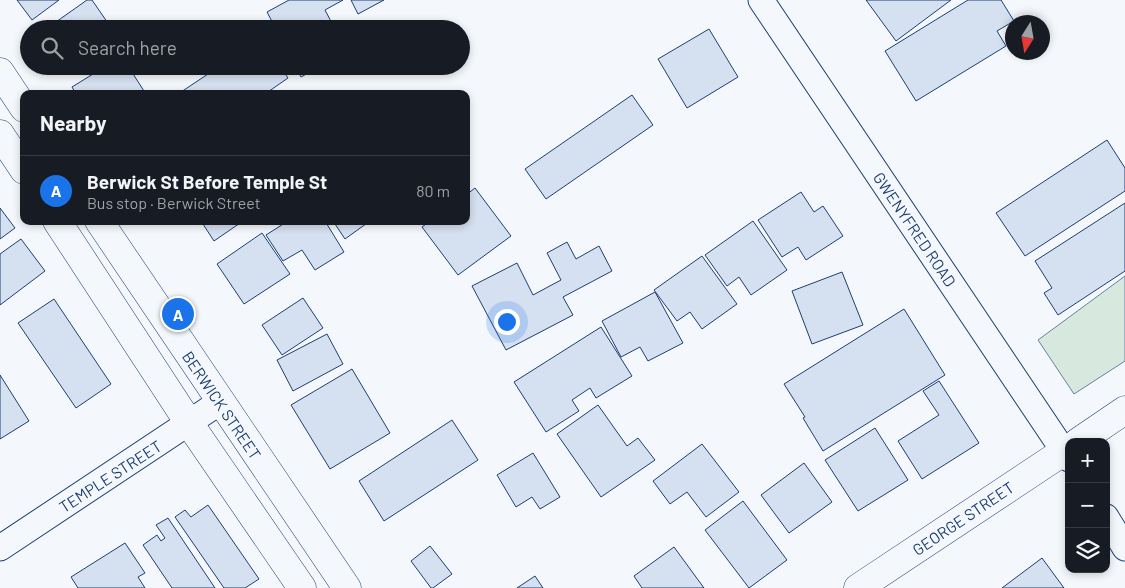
<!DOCTYPE html>
<html lang="en">
<head>
<meta charset="utf-8">
<style>
	:root { --surface:#171b24; --page:#20242c; --text:#f1f3f6; --muted:#9ea1a6; --line:#363941; --accent:#1a73e8 }
	body { margin:0; font-family:Barlow,sans-serif; background:var(--page); color:var(--text) }
	.controls { position:absolute; right:15px; bottom:15px; display:grid; overflow:hidden; border-radius:10px; box-shadow:0 2px 8px #0003 }
	.controls button { width:45px; height:45px; display:grid; place-items:center; padding:0; border:0; border-bottom:1px solid var(--line); background:var(--surface); color:var(--text); font:25px sans-serif }
	.compass { position:absolute; left:1005px; top:15px; width:45px; height:45px; border-radius:50%; background:var(--surface); box-shadow:0 2px 8px #0003; rotate:191deg }
	.you { position:absolute; left:506px; top:321px; width:18px; height:18px; margin:-12px; border:4px solid #fff; border-radius:50%; background:#1a73e8; box-shadow:0 0 0 8px #1a73e833 }
	.badge { display:grid; place-items:center; width:32px; height:32px; border-radius:50%; background:var(--accent); color:#fff; font-size:16px; font-weight:700 }
	.pin { position:absolute; translate:-50% -50%; border:2px solid #fff; box-shadow:0 1px 5px #0006 }
	.list { margin:0; padding:0; list-style:none }
	h2 { display:flex; justify-content:space-between; align-items:center; height:65px; margin:0; padding:0 20px; font-size:21px }
	h2 small { font-size:16px; font-weight:400; color:var(--muted) }
	.list li { display:grid; grid-template-columns:32px 1fr auto; gap:15px; align-items:center; box-sizing:border-box; height:70px; padding:0 20px; border-top:1px solid var(--line) }
	.list b { display:block; font-size:19px; white-space:nowrap }
	.list p { margin:0; font-size:16px; white-space:nowrap; color:var(--muted) }
	.list em { font-size:16px; font-style:normal; color:var(--muted) }
	.icon { flex:none; width:28px; height:28px; fill:none; stroke:currentColor; stroke-width:2; stroke-linecap:round; stroke-linejoin:round }
	.map { position:relative; flex:none; width:1125px; height:588px; overflow:hidden }
	.search { position:absolute; background:var(--surface); box-shadow:0 2px 8px #0003; left:20px; top:20px; width:450px; height:55px; display:flex; align-items:center; gap:12px; box-sizing:border-box; padding:0 18px; border-radius:28px; color:var(--muted); font-size:19px }
	.panel { position:absolute; background:var(--surface); box-shadow:0 2px 8px #0003; left:20px; top:90px; width:450px; height:135px; border-radius:10px }
	.map>svg:first-child { display:block }
	.green { fill:#d7e8df; stroke:#687fa3 }
	.building { fill:#d5e0f0; stroke:#1d3f73 }
	.lines { fill:none; stroke-linecap:round; stroke-linejoin:round }
	.minor-casing { stroke:#1d3f73; stroke-width:27 }
	.secondary-casing { stroke:#1d3f73; stroke-width:29 }
	.primary-casing { stroke:#1d3f73; stroke-width:29 }
	.minor { stroke:#f4f7fb; stroke-width:25 }
	.secondary { stroke:#f4f7fb; stroke-width:28 }
	.primary { stroke:#f4f7fb; stroke-width:28 }
	.labels { text-anchor:middle; dominant-baseline:central; stroke-width:4; stroke-linejoin:round; paint-order:stroke }
	.street-label { font-size:16px; fill:#1d3f73; stroke:#f4f7fb }
</style>
</head>
<body>
<div class="map">
<svg width="1125" height="588" viewBox="0 0 1125 588">
	<rect width="100%" height="100%" fill="#f4f7fb"/>
	<!-- green -->
	<path class="green" d="M1125 276V361L1074 394 1038 340Z"/>
	<!-- building -->
	<path class="building" d="M17 0H59L32 20Z
		M87 0H92L112 29H46Z
		M289 0H343L325 10 335 29H276L267 12Z
		M351 0H384L358 14Z
		M866 0H951L896 41Z
		M968 0H1001L1014 21 997 31 1006 46 916 101 885 51Z
		M709 29 738 77 687 108 658 59Z
		M106 66H128L144 91 140 94H76L72 87Z
		M220 66H280L288 78 265 94H178Z
		M296 66H321L301 77Z
		M632 95 653 125 546 199 525 169Z
		M1107 140 1125 168V191L1025 256 996 213Z
		M475 188 511 236 458 275 422 227 430 221H466V195Z
		M801 192 814 212 823 206 843 236 806 260 798 247 782 257 758 220Z
		M1125 203V271L1058 315 1044 293 1052 288 1035 261Z
		M0 208 15 228 0 239Z
		M201 221H243L214 241Z
		M288 221H325L344 252 315 270 302 250 283 261 266 235Z
		M333 221H370L345 239Z
		M753 221 787 270 751 295 739 277 727 286 705 255Z
		M262 233 290 274 244 304 217 264Z
		M21 239 45 271 0 305V254Z
		M567 242 576 259 599 246 612 271 563 297 573 315 506 350 472 286 517 263 533 295 561 280 547 253Z
		M702 256 737 304 702 329 690 312 677 321 654 290Z
		M842 272 863 325 812 344 792 291Z
		M655 292 683 343 648 361 640 347 621 357 602 321Z
		M303 298 323 328 282 355 262 325Z
		M54 299 111 384 76 408 18 323Z
		M904 309 945 375 823 451 803 418 805 417 784 384Z
		M601 327 632 376 596 398 590 388 572 400 579 411 546 432 514 382Z
		M327 334 343 364 293 391 277 360Z
		M352 369 390 433 330 469 291 405Z
		M0 375 29 421 0 439Z
		M939 381 979 443 922 479 898 441 939 415 923 391Z
		M598 405 627 446 638 438 655 460 601 497 557 434Z
		M452 420 478 460 384 521 359 481Z
		M875 428 908 480 858 511 825 460Z
		M702 444 739 492 706 517 687 492 670 504 653 481Z
		M533 453 560 497 540 509 532 497 516 507 497 475Z
		M804 463 832 502 789 533 761 495Z
		M743 501 787 560 749 588 705 530Z
		M208 505 259 579 245 588H224L175 517 185 510 191 517Z
		M168 518 215 588H172L143 545 157 535 161 541 165 538 156 525Z
		M125 543 145 573 138 577 145 588H78L71 577Z
		M430 546 452 574 433 588H431L411 561Z
		M674 547 704 588H642L634 576Z
		M1042 558 1064 588H1002Z
		M535 576 543 588H517Z"/>
	<g class="lines">
		<defs>
			<path id="minor" d="M761 0 1069 459
				M1106 517 1125 548
				M0 548 220 402"/>
			<path id="secondary" d="M1078 442 1125 410
				M858 588 1069 448"/>
			<path id="primary" d="M0 72 24 108
				M0 134 24 170
				M57 221 189 423 302 588
				M99 221 347 588"/>
		</defs>
		<!-- minor casing -->
		<use href="#minor" class="minor-casing"/>
		<!-- secondary casing -->
		<use href="#secondary" class="secondary-casing"/>
		<!-- primary casing -->
		<use href="#primary" class="primary-casing"/>
		<!-- minor -->
		<use href="#minor" class="minor"/>
		<!-- secondary -->
		<use href="#secondary" class="secondary"/>
		<!-- primary -->
		<use href="#primary" class="primary"/>
	</g>
	<g class="labels">
		<!-- street labels -->
		<g class="street-label">
			<text transform="translate(915 229) rotate(56)">GWENYFRED ROAD</text>
			<text transform="translate(222 405) rotate(56)">BERWICK STREET</text>
			<text transform="translate(110 476) rotate(-33)">TEMPLE STREET</text>
			<text transform="translate(963 518) rotate(-34)">GEORGE STREET</text>
		</g>
	</g>
</svg>
<div class="controls">
<button>+</button>
<button>−</button>
<button><svg class="icon" aria-label="layers" viewBox="0 0 24 24"><path d="M12 4l9 5-9 5-9-5zM3 14l9 5 9-5"/></svg></button>
</div>
<svg class="compass" viewBox="-18 -18 36 36"><path d="M0-13l5 13h-10z" fill="#e53935"/><path d="M0 13l5-13h-10z" fill="#9ea1a6"/></svg>
<div class="you"></div>
<div class="pin badge" style="left:178px;top:314px">A</div>
<div class="search"><svg class="icon" aria-label="search" viewBox="0 0 24 24"><circle cx="10" cy="10" r="6"/><path d="M15 15l6 6"/></svg>Search here</div>
<section class="panel">
<h2>Nearby<small></small></h2>
<ul class="list">
<li><span class="badge">A</span><div><b>Berwick St Before Temple St</b><p>Bus stop · Berwick Street</p></div><em>80 m</em></li>
</ul>
</section>
</div>
</body>
</html>
